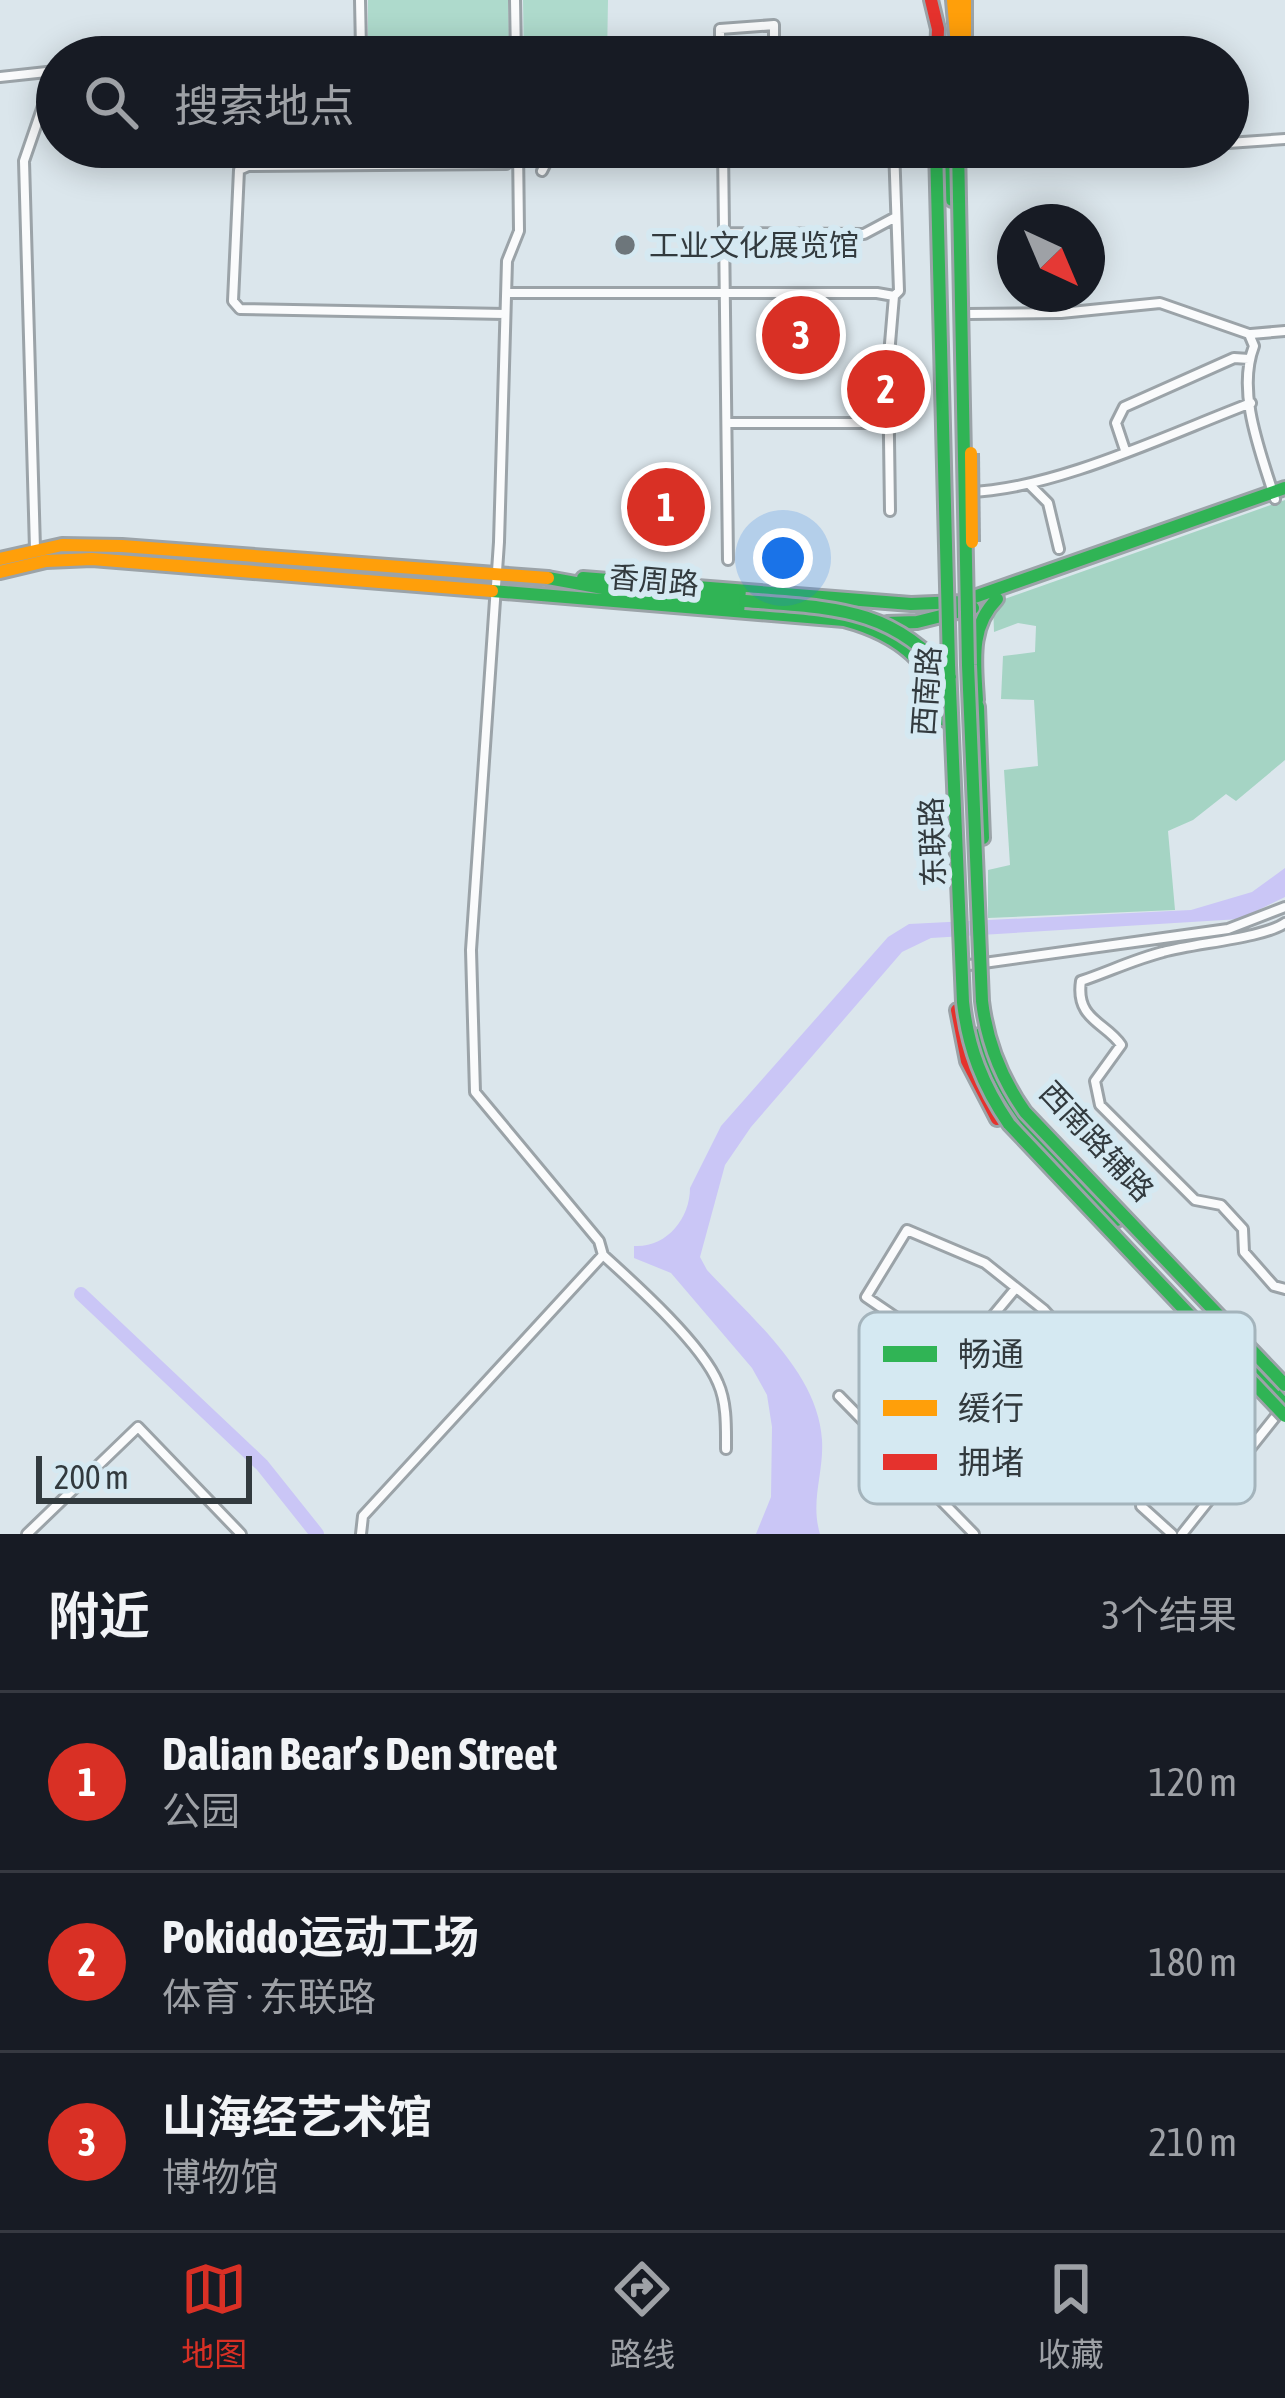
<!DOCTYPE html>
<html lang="zh">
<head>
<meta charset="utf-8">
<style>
	:root { --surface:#171b24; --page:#20242c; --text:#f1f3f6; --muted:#9ea1a6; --line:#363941; --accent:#d93025 }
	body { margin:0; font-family:"Asap Condensed","Noto Sans SC",sans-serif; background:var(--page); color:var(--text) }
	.compass { position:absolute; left:997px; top:204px; width:108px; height:108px; border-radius:50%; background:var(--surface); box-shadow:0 6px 30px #0003; rotate:136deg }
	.scale { position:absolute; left:36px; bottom:30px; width:216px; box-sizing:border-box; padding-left:12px; border:6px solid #323a3e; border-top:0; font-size:33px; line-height:42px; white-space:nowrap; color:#323a3e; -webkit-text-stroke:9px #d5e9f2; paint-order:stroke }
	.you { position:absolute; left:783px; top:558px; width:42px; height:42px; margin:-30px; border:9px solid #fff; border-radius:50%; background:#1a73e8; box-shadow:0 0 0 18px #1a73e833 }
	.badge { display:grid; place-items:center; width:78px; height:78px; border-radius:50%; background:var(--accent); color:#fff; font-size:39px; font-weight:700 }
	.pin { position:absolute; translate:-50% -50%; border:6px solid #fff; box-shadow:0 3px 12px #0006 }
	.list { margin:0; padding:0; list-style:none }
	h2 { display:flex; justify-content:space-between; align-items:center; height:156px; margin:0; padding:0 48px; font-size:51px }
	h2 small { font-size:39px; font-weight:400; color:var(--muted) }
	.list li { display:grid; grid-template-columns:78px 1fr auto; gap:36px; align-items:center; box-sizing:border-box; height:180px; padding:0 48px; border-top:3px solid var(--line) }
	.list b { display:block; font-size:45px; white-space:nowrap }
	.list p { margin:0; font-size:39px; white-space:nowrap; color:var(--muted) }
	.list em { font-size:39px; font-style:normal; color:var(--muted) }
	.icon { flex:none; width:66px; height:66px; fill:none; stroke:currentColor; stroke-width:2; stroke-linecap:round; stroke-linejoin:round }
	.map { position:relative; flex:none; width:1285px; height:1534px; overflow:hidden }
	.search { position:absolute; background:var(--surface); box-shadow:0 6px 30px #0003; left:36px; right:36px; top:36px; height:132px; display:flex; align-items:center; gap:30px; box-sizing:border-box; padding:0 42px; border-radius:66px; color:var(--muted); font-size:45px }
	.sheet { height:696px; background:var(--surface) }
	nav { display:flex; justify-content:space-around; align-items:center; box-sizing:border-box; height:168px; border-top:3px solid var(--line); background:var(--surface); font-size:33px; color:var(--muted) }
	nav a { display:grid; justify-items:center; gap:6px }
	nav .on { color:var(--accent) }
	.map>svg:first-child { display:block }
	.green { fill:#aedacc }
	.forest { fill:#a5d4c4 }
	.water { fill:#cac6f6 }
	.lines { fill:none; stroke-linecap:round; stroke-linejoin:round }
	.river { stroke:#cac6f6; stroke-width:14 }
	.street-casing { stroke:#9ba3a8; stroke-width:14 }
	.fast-casing { stroke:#9ba3a8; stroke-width:18 }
	.slow-casing { stroke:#9ba3a8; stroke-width:18 }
	.jam-casing { stroke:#9ba3a8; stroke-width:18 }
	.street { stroke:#fafbfc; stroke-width:8 }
	.fast { stroke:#30b455; stroke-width:12 }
	.slow { stroke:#ff9f0a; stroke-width:12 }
	.jam { stroke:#e5322d; stroke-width:12 }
	.fast-bridge-casing { stroke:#9ba3a8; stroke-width:18; stroke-linecap:butt }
	.slow-bridge-casing { stroke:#9ba3a8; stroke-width:18; stroke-linecap:butt }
	.fast-bridge { stroke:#30b455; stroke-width:12 }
	.slow-bridge { stroke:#ff9f0a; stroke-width:12 }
	.poi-dot { fill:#6d767b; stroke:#d5e9f2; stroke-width:4.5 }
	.labels { text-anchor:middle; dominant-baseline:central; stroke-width:12; stroke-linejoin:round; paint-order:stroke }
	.poi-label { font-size:30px; fill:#323a3e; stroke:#d5e9f2; text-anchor:start }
	.street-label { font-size:30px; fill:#323a3e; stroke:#d5e9f2 }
	.key { fill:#d5e9f2; stroke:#a4b4bc; stroke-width:3 }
	.key-label { font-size:33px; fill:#323a3e }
</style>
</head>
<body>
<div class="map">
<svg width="1285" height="1534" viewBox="0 0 1285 1534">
	<rect width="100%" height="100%" fill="#dbe6ec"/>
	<!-- green -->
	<path class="green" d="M368 0H508L509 38 368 39Z
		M523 0H608L607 57H524Z"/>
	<!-- forest -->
	<path class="forest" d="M1285 500V760L1236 801 1226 794 1193 820 1168 831 1175 910 988 918V870L1010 865 1004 770 1038 766 1034 700 1001 699 1003 656 1035 652 1036 626 1018 623 994 632 993 603Z"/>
	<!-- water -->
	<path class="water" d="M1285 868V897L1240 919 931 938 902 952 751 1127 725 1165 700 1257 707 1270C750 1317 818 1372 822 1440 824 1473 810 1501 820 1534H756L771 1497 772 1427 767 1395 752 1368 671 1273 634 1258V1246C666 1248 690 1219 690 1188L721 1126 888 937 909 924 1191 910 1252 892Z"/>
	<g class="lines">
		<!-- river -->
		<path class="river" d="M81 1294 262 1465 317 1534"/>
		<defs>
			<path id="street" d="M360 0 361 49
				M515 0 516 57
				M172 57 220 51 516 47
				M720 57V29L774 25V57
				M0 77 56 71
				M1228 143 1285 139
				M723 147 728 560
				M965 160 1168 147
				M542 171 548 159 929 161
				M725 233 864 234 894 218
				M506 293H877L894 296
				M505 314 240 309 233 301 239 170 248 166 506 164
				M968 314 1061 313 1160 303 1249 334 1254 346C1236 393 1261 453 1275 499
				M1251 334 1285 331
				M727 423H890
				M1125 450 1116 423 1124 407 1234 358 1249 359
				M1030 485 1048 503 1059 549
				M968 492C1054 490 1169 434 1251 403
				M890 511 888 367 894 296 899 291 894 147
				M35 549 24 161 55 71
				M1285 923C1264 938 1195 943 1163 952 1135 959 1108 972 1081 981 1075 1020 1107 1023 1121 1045L1095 1081 1100 1105 1195 1200 1221 1205 1243 1229 1244 1252 1274 1286 1285 1289
				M962 966 1228 929 1285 907
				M603 1255C635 1284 702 1344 718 1383 727 1403 726 1428 726 1449
				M1016 1288 957 1359 866 1297 907 1230 985 1263 1044 1310 1086 1356 1121 1437 1128 1477 1141 1491V1506L1172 1534
				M839 1396 974 1534
				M27 1534 138 1427 241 1534
				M361 1534 363 1516 603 1255 599 1241 475 1092 471 950 499 542 507 261 519 231 518 147
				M1182 1534 1280 1411"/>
			<path id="fast" d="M948 53V57
				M947 147 952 200
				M548 578 614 590 745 601
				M583 578 911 604 960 602 1285 488
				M492 591 844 620C897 634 937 663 945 720
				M887 623 917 622 973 608
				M972 692 978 707 983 838
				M977 700C975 663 969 627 997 599
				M981 1034C1005 1112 1062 1163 1117 1220
				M1209 1324 1285 1405"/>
			<path id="slow" d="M953 0 958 57
				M965 0V57
				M0 559 62 545 122 546 548 578
				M0 572 46 561 92 559 492 591"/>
			<path id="jam" d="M931 0 938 29 937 57
				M957 1010 967 1061 997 1119"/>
		</defs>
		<!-- street casing -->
		<use href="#street" class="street-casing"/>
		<!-- fast casing -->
		<use href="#fast" class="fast-casing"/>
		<!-- slow casing -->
		<use href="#slow" class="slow-casing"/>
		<!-- jam casing -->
		<use href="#jam" class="jam-casing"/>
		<!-- street -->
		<use href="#street" class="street"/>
		<!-- fast -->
		<use href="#fast" class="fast"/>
		<!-- slow -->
		<use href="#slow" class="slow"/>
		<!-- jam -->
		<use href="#jam" class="jam"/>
		<defs>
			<path id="fast-bridge" d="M936 147 949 665 963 1002C968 1048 983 1086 1009 1124L1285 1416
				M958 147 968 665 982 1001C987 1043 1001 1078 1025 1112L1285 1385
				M745 601C830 608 892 606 950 677"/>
			<path id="slow-bridge" d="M971 453 972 542"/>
		</defs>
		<!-- fast-bridge casing -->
		<use href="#fast-bridge" class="fast-bridge-casing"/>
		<!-- slow-bridge casing -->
		<use href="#slow-bridge" class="slow-bridge-casing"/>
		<!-- fast-bridge -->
		<use href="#fast-bridge" class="fast-bridge"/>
		<!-- slow-bridge -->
		<use href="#slow-bridge" class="slow-bridge"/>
	</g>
	<!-- markers -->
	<circle class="poi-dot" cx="625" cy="245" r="12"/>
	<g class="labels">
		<!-- poi labels -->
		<g class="poi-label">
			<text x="649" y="245">工业文化展览馆</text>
		</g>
		<!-- street labels -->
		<g class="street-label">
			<text transform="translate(654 580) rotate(5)">香周路</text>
			<text transform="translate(926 691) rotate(-86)">西南路</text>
			<text transform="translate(932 842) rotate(-92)">东联路</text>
			<text transform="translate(1097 1141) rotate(47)">西南路辅路</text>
		</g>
	</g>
	<!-- legend -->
	<rect x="859" y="1312" width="396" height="192" rx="18" class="key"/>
	<rect x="883" y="1346" width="54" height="16" fill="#30b455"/>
	<rect x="883" y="1400" width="54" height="16" fill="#ff9f0a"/>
	<rect x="883" y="1454" width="54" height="16" fill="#e5322d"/>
	<g class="key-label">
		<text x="958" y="1366">畅通</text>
		<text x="958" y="1420">缓行</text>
		<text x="958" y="1474">拥堵</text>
	</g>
</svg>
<svg class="compass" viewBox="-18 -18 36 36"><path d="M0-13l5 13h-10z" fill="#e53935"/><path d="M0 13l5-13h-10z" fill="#9ea1a6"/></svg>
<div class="scale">200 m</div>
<div class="you"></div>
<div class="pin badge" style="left:666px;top:507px">1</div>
<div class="pin badge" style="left:886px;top:389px">2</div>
<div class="pin badge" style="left:801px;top:335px">3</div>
<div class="search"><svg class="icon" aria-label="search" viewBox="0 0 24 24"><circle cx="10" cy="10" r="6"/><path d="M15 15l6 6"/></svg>搜索地点</div>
</div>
<section class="sheet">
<h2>附近<small>3个结果</small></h2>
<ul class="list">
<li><span class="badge">1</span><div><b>Dalian Bear’s Den Street</b><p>公园</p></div><em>120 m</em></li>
<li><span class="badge">2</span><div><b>Pokiddo运动工场</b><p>体育 · 东联路</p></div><em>180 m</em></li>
<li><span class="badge">3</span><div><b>山海经艺术馆</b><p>博物馆</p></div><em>210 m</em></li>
</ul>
</section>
<nav>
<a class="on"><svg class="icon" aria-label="map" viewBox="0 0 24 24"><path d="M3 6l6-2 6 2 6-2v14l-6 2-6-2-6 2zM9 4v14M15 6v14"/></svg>地图</a>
<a><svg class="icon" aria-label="directions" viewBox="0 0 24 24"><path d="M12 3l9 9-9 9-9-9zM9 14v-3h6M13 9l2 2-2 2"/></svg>路线</a>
<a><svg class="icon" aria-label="saved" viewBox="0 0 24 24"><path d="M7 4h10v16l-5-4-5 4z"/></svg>收藏</a>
</nav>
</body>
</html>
